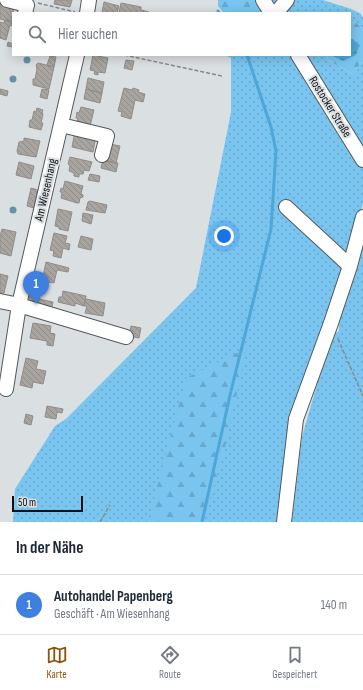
<!DOCTYPE html>
<html lang="de">
<head>
<meta charset="utf-8">
<style>
	:root { --surface:#fff; --page:#f2f2f3; --text:#1f2937; --muted:#747a83; --line:#e0e1e3; --accent:#8d550c }
	body { margin:0; font-family:"Sofia Sans Condensed",sans-serif; background:var(--page); color:var(--text) }
	.scale { position:absolute; left:12px; bottom:10px; width:71px; box-sizing:border-box; padding-left:4px; border:2px solid #0f1112; border-top:0; font-size:11px; line-height:14px; white-space:nowrap; color:#0f1112; -webkit-text-stroke:3px #dadfe2; paint-order:stroke }
	.you { position:absolute; left:224px; top:236px; width:14px; height:14px; margin:-10px; border:3px solid #fff; border-radius:50%; background:#1a73e8; box-shadow:0 0 0 6px #1a73e833 }
	.badge { display:grid; place-items:center; width:26px; height:26px; border-radius:50%; background:var(--accent); color:#fff; font-size:13px; font-weight:700 }
	.pin { position:absolute; translate:-50% -33px; filter:drop-shadow(0 1px 2px #0008) }
	.pin::after { content:''; position:absolute; top:21px; width:14px; height:12px; background:inherit; clip-path:polygon(0 0,100% 0,50% 100%) }
	.list { margin:0; padding:0; list-style:none }
	h2 { display:flex; justify-content:space-between; align-items:center; height:52px; margin:0; padding:0 16px; font-size:17px }
	h2 small { font-size:13px; font-weight:400; color:var(--muted) }
	.list li { display:grid; grid-template-columns:26px 1fr auto; gap:12px; align-items:center; box-sizing:border-box; height:60px; padding:0 16px; border-top:1px solid var(--line) }
	.list b { display:block; font-size:15px; white-space:nowrap }
	.list p { margin:0; font-size:13px; white-space:nowrap; color:var(--muted) }
	.list em { font-size:13px; font-style:normal; color:var(--muted) }
	.icon { flex:none; width:22px; height:22px; fill:none; stroke:currentColor; stroke-width:2; stroke-linecap:round; stroke-linejoin:round }
	.map { position:relative; flex:none; width:363px; height:522px; overflow:hidden }
	.search { position:absolute; background:var(--surface); box-shadow:0 2px 10px #0003; left:12px; right:12px; top:12px; height:44px; display:flex; align-items:center; gap:10px; box-sizing:border-box; padding:0 14px; border-radius:0px; color:var(--muted); font-size:15px }
	.sheet { height:112px; background:var(--surface) }
	nav { display:flex; justify-content:space-around; align-items:center; box-sizing:border-box; height:56px; border-top:1px solid var(--line); background:var(--surface); font-size:11px; color:var(--muted) }
	nav a { display:grid; justify-items:center; gap:2px }
	nav .on { color:var(--accent) }
	.map>svg:first-child { display:block }
	.grass { fill:url(#grass-dots) }
	.forest { fill:url(#forest-firs) }
	.water { fill:url(#water-ripples) }
	.lines { fill:none; stroke-linecap:round; stroke-linejoin:round }
	.stream { stroke:#4ea7d6; stroke-width:3 }
	.building { fill:url(#building-back-hatch); stroke:#908c89 }
	.minor-casing { stroke:#55595c; stroke-width:16 }
	.path { stroke:#86898c; stroke-width:1.5; stroke-dasharray:4 2; stroke-linecap:butt }
	.minor { stroke:#fff; stroke-width:14 }
	.tree { fill:#6792a4 }
	.labels { text-anchor:middle; dominant-baseline:central; stroke-width:4; stroke-linejoin:round; paint-order:stroke }
	.street-label { font-size:12px; fill:#0f1112; stroke:#dadfe2 }
</style>
</head>
<body>
<div class="map">
<svg width="363" height="522" viewBox="0 0 363 522">
	<defs>
		<pattern id="grass-dots" width="8" height="8" patternUnits="userSpaceOnUse"><rect width="8" height="8" fill="#79c5ef"/><path d="M2 2h.1M6 6h.1" fill="none" stroke="#67a8cc" stroke-width="1.8" stroke-linecap="round"/></pattern>
		<pattern id="forest-firs" width="22" height="20" patternUnits="userSpaceOnUse"><rect width="22" height="20" fill="#79c5ef"/><path d="M5 1l3.5 6h-7zM16 11l3.5 6h-7z" fill="#67a8cc"/></pattern>
		<pattern id="water-ripples" width="26" height="14" patternUnits="userSpaceOnUse"><rect width="26" height="14" fill="#4ea7d6"/><path d="M2 4q2-2 4 0t4 0M15 11q2-2 4 0t4 0" fill="none" stroke="#3f87ac"/></pattern>
		<pattern id="building-back-hatch" width="6" height="6" patternUnits="userSpaceOnUse"><rect width="6" height="6" fill="#a8a4a0"/><path d="M-1 5l2 2M0 0l6 6M5-1l2 2" fill="none" stroke="#8f8c89"/></pattern>
	</defs>
	<rect width="100%" height="100%" fill="#dadfe2"/>
	<!-- grass -->
	<path class="grass" d="M292 0H323L351 9 361 14 363 18V31L357 23 350 22V13H282Z
		M225 55H293L363 166V203L346 271 300 399 279 522H13L15 489 55 426 66 419 196 288 231 112V58Z
		M303 55H327L328 60 354 75 363 58V148Z
		M363 231V522H292L302 437 331 335 339 331 338 311Z"/>
	<!-- forest -->
	<path class="forest" d="M218 0H284L274 13H224L218 6Z
		M350 22 357 23 363 31V58L354 75 328 60 327 55H333V56L356 55 353 39H350Z
		M247 348 223 456 203 522H148L186 378Z"/>
	<!-- water -->
	<path class="water" d="M350 39H353L359 46 356 55 343 61 333 56V55H350Z"/>
	<g class="lines">
		<!-- stream -->
		<path class="stream" d="M218 11 219 13
			M202 522 230 395 271 229 276 151 271 127 247 55"/>
	</g>
	<!-- building -->
	<path class="building" d="M55 0H72L70 7 54 4Z
		M0 1 15 5 11 22 0 19Z
		M104 2 119 6 117 13H102Z
		M121 3 141 7V10L149 12V13H119Z
		M5 20 13 22 12 26 10 25 6 40 0 38V22L4 23Z
		M8 42 13 44V47L7 46Z
		M93 55 108 58 105 73 98 72V75L94 74 95 71 90 70Z
		M50 56 56 57 54 67 47 65Z
		M126 60 134 61 132 70 124 68Z
		M38 63 54 67 49 89 33 85V79H35L37 69 36 65Z
		M88 78 104 82 102 93 86 89Z
		M124 88 132 90 133 88 139 90 138 92 145 94 143 102 135 100 131 119 121 116 122 112 118 111Z
		M0 89 8 91 7 96 0 94Z
		M42 89 49 90 47 99 40 97Z
		M86 89 102 93 100 103 84 99Z
		M81 107 94 110 90 126 77 123 78 119 76 118 77 112 79 113Z
		M37 108 43 110 42 113 43 114 41 123H43L41 130 29 127 30 120H32L34 111 36 112Z
		M75 131 96 136 93 152 72 147Z
		M24 138 40 141 36 157 18 154 17 151 19 142 24 141Z
		M110 144 120 146 116 163 106 161Z
		M70 157 92 162 89 171 84 170 83 174H79V177L74 176V173L69 171 70 165 68 164Z
		M103 160 118 163 116 172 101 168Z
		M19 162 34 166 31 179 16 175Z
		M90 174 100 176 99 182 88 180Z
		M65 181 83 186 81 193 83 195V197L80 198 79 203H77L61 198 62 192H60L61 188 63 189Z
		M31 188 38 190 34 208 27 206Z
		M90 201 107 205 105 213 86 210 88 202Z
		M58 209 72 212 68 231 59 229V227L55 226Z
		M83 213 93 215 91 224 82 221Z
		M2 229 16 232 11 256 0 253V236Z
		M54 233 67 236 65 243 70 244 69 250 63 248 61 258 53 256 54 251 50 250Z
		M81 236 93 239 91 250 78 247Z
		M46 262 69 268 68 272 57 270 54 283 42 281Z
		M0 274 8 276 4 293H0Z
		M31 291 40 293 39 299 53 302 51 311 28 306Z
		M63 291 86 296 84 306 75 303V306L58 302 59 297H62Z
		M86 299 105 303 103 316 85 313 87 306H84Z
		M33 323 51 326 50 333 55 334 53 346 47 345V341L30 338Z
		M131 326 141 328 139 338 129 336Z
		M26 358 38 361 36 369 46 371 43 384 33 382 32 388 20 385Z
		M47 406 63 409 62 413 57 412 56 419 45 417Z
		M26 414 33 416 31 425 24 423Z"/>
	<g class="lines">
		<defs>
			<path id="minor" d="M7 0 27 5 25 13
				M263 0 271 13
				M87 13 89 0
				M276 13 287 0
				M298 55 363 160
				M61 125 107 136 102 155
				M286 207 350 266
				M0 301 19 305 77 55
				M6 389 19 305 126 337
				M284 522 296 419 331 323 350 266 363 217"/>
		</defs>
		<!-- minor casing -->
		<use href="#minor" class="minor-casing"/>
		<!-- path -->
		<path class="path" d="M38 3 75 12
			M124 55 222 76
			M338 339 363 396
			M100 522 110 505"/>
		<!-- minor -->
		<use href="#minor" class="minor"/>
	</g>
	<!-- trees -->
	<g class="tree">
		<circle cx="27" cy="60" r="3.5"/>
		<circle cx="13" cy="79" r="3.5"/>
		<circle cx="13" cy="210" r="3.5"/>
	</g>
	<g class="labels">
		<!-- street labels -->
		<g class="street-label">
			<text transform="translate(330 107) rotate(58)">Rostocker Straße</text>
			<text transform="translate(46 190) rotate(-77)">Am Wiesenhang</text>
		</g>
	</g>
</svg>
<div class="scale">50 m</div>
<div class="you"></div>
<div class="pin badge" style="left:36px;top:304px;background:#3f7fe0">1</div>
<div class="search"><svg class="icon" aria-label="search" viewBox="0 0 24 24"><circle cx="10" cy="10" r="6"/><path d="M15 15l6 6"/></svg>Hier suchen</div>
</div>
<section class="sheet">
<h2>In der Nähe<small></small></h2>
<ul class="list">
<li><span class="badge" style="background:#3f7fe0">1</span><div><b>Autohandel Papenberg</b><p>Geschäft · Am Wiesenhang</p></div><em>140 m</em></li>
</ul>
</section>
<nav>
<a class="on"><svg class="icon" aria-label="map" viewBox="0 0 24 24"><path d="M3 6l6-2 6 2 6-2v14l-6 2-6-2-6 2zM9 4v14M15 6v14"/></svg>Karte</a>
<a><svg class="icon" aria-label="directions" viewBox="0 0 24 24"><path d="M12 3l9 9-9 9-9-9zM9 14v-3h6M13 9l2 2-2 2"/></svg>Route</a>
<a><svg class="icon" aria-label="saved" viewBox="0 0 24 24"><path d="M7 4h10v16l-5-4-5 4z"/></svg>Gespeichert</a>
</nav>
</body>
</html>
